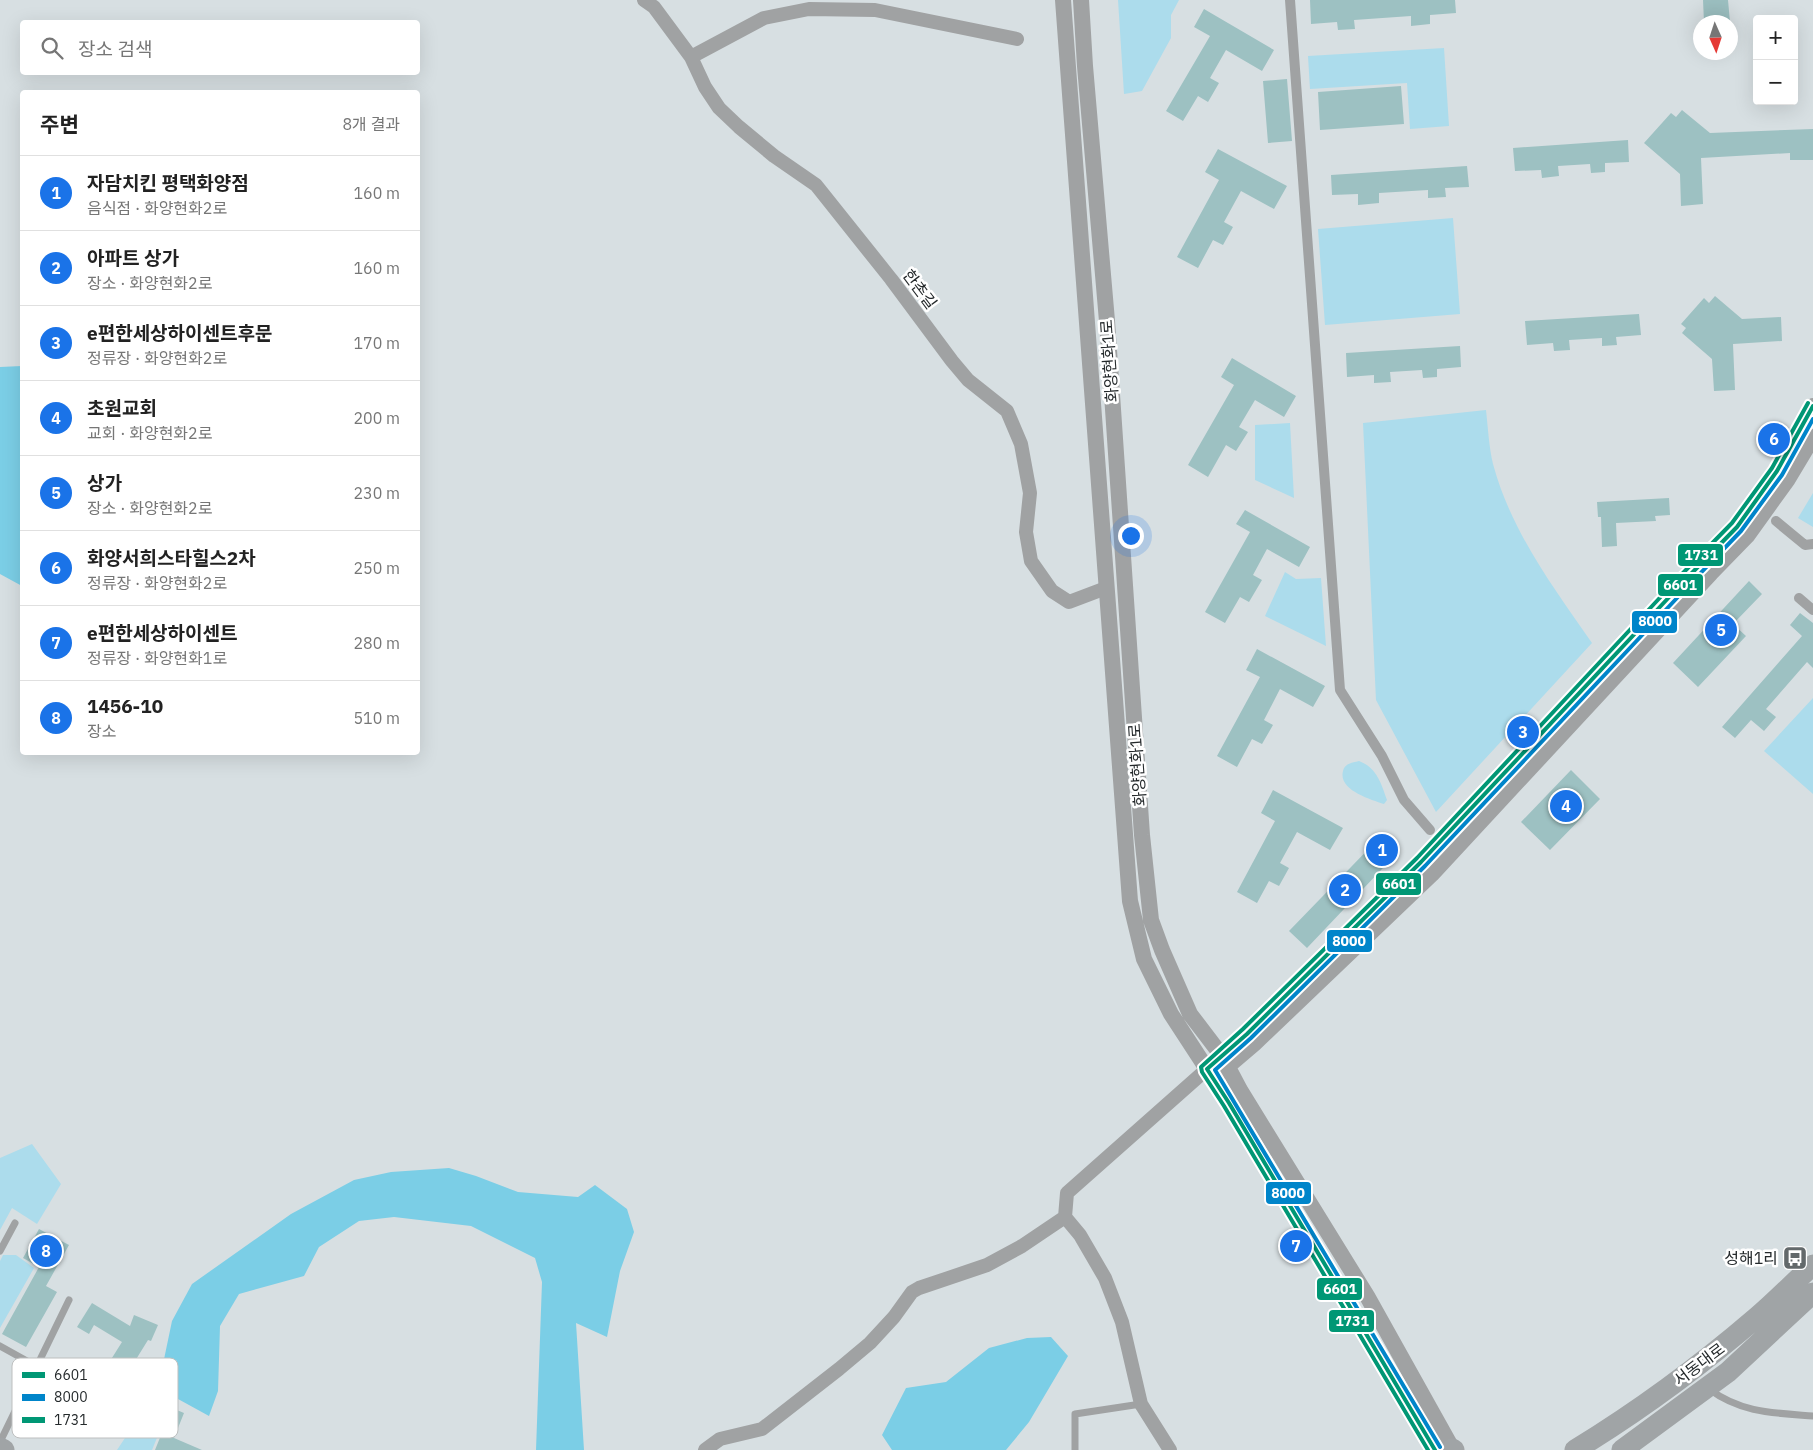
<!DOCTYPE html>
<html lang="ko">
<head>
<meta charset="utf-8">
<style>
	:root { --surface:#fff; --page:#f2f2f2; --text:#222; --muted:#767676; --line:#e0e0e0; --accent:#1a73e8 }
	body { margin:0; font-family:"IBM Plex Sans","Noto Sans KR",sans-serif; background:var(--page); color:var(--text) }
	.controls { position:absolute; right:15px; top:15px; display:grid; overflow:hidden; border-radius:5px; box-shadow:0 5px 20px #0002 }
	.controls button { width:45px; height:45px; display:grid; place-items:center; padding:0; border:0; border-bottom:1px solid var(--line); background:var(--surface); color:var(--text); font:25px sans-serif }
	.compass { position:absolute; left:1693px; top:15px; width:45px; height:45px; border-radius:50%; background:var(--surface); box-shadow:0 5px 20px #0002; rotate:177deg }
	.you { position:absolute; left:1130px; top:535px; width:18px; height:18px; margin:-12px; border:4px solid #fff; border-radius:50%; background:#1a73e8; box-shadow:0 0 0 8px #1a73e833 }
	.badge { display:grid; place-items:center; width:32px; height:32px; border-radius:50%; background:var(--accent); color:#fff; font-size:16px; font-weight:700 }
	.pin { position:absolute; translate:-50% -50%; border:2px solid #fff; box-shadow:0 1px 5px #0006 }
	.list { margin:0; padding:0; list-style:none }
	h2 { display:flex; justify-content:space-between; align-items:center; height:65px; margin:0; padding:0 20px; font-size:21px }
	h2 small { font-size:16px; font-weight:400; color:var(--muted) }
	.list li { display:grid; grid-template-columns:32px 1fr auto; gap:15px; align-items:center; box-sizing:border-box; height:75px; padding:0 20px; border-top:1px solid var(--line) }
	.list b { display:block; font-size:19px; white-space:nowrap }
	.list p { margin:0; font-size:16px; white-space:nowrap; color:var(--muted) }
	.list em { font-size:16px; font-style:normal; color:var(--muted) }
	.icon { flex:none; width:28px; height:28px; fill:none; stroke:currentColor; stroke-width:2; stroke-linecap:round; stroke-linejoin:round }
	.map { position:relative; flex:none; width:1813px; height:1450px; overflow:hidden }
	.search { position:absolute; background:var(--surface); box-shadow:0 5px 20px #0002; left:20px; top:20px; width:400px; height:55px; display:flex; align-items:center; gap:12px; box-sizing:border-box; padding:0 18px; border-radius:5px; color:var(--muted); font-size:19px }
	.panel { position:absolute; background:var(--surface); box-shadow:0 5px 20px #0002; left:20px; top:90px; width:400px; height:665px; border-radius:5px }
	.map>svg:first-child { display:block }
	.green { fill:#acdcec }
	.forest { fill:#7bcee6 }
	.building { fill:#9dc1c2 }
	.lines { fill:none; stroke-linecap:round; stroke-linejoin:round }
	.service { stroke:#a0a2a3; stroke-width:7 }
	.pedestrian { stroke:#a0a2a3; stroke-width:10 }
	.minor { stroke:#a0a2a3; stroke-width:14 }
	.tertiary { stroke:#a0a2a3; stroke-width:16 }
	.primary { stroke:#a0a4a6; stroke-width:21 }
	.bus-1-casing { stroke:#fff; stroke-width:8 }
	.bus-2-casing { stroke:#fff; stroke-width:8 }
	.bus-3-casing { stroke:#fff; stroke-width:8 }
	.bus-1 { stroke:#009775; stroke-width:4 }
	.bus-2 { stroke:#0085ca; stroke-width:4 }
	.bus-3 { stroke:#009775; stroke-width:4 }
	.labels { text-anchor:middle; dominant-baseline:central; stroke-width:5; stroke-linejoin:round; paint-order:stroke }
	.street-label { font-size:16px; fill:#24292b; stroke:#fff }
	.poi-label { font-size:16px; fill:#24292b; stroke:#fff; text-anchor:end }
	.key { fill:#fff; stroke:#bdbfbf; stroke-width:1 }
	.key-label { font-size:14px; fill:#24292b }
	.line-badge { stroke:#fff; stroke-width:2 }
	.badge-label { font-size:14px; text-anchor:middle; font-weight:bold; fill:#fff }
</style>
</head>
<body>
<div class="map">
<svg width="1813" height="1450" viewBox="0 0 1813 1450">
	<rect width="100%" height="100%" fill="#d7dfe2"/>
	<!-- green -->
	<path class="green" d="M1118 0H1179L1171 15V38L1142 91 1124 94Z
		M1444 48 1449 126 1410 129 1407 83 1310 89 1308 56Z
		M1453 218 1460 314 1325 325 1318 229Z
		M1486 410C1488 428 1489 447 1493 464 1511 531 1553 587 1592 643L1436 812 1376 700 1363 423Z
		M1290 423 1294 498 1255 480V425Z
		M1813 493V527L1798 518Z
		M1285 572 1296 579 1321 578 1326 646 1265 616Z
		M1813 698V794L1764 751Z
		M1359 761C1377 768 1381 783 1387 800L1384 804C1370 799 1338 790 1343 771 1345 763 1352 763 1359 761Z
		M32 1144 61 1184 37 1224 12 1208 0 1230V1158Z
		M3 1255H16L34 1268 0 1328V1261Z
		M155 1393 172 1401 152 1450H117Z"/>
	<!-- forest -->
	<path class="forest" d="M22 366V586L0 574V367Z
		M449 1168 476 1176 518 1192 578 1197 595 1185 627 1209 634 1232 620 1271 607 1337 576 1323 584 1450H536L542 1282 535 1258 471 1226 394 1217 359 1221 319 1247 304 1276 239 1294 220 1326 218 1391 209 1416 158 1388 172 1321 192 1284 291 1214 354 1180 391 1172Z
		M1051 1337 1068 1356 1029 1422 1006 1450H892L882 1435 906 1388 946 1382 989 1348 1027 1338Z"/>
	<!-- building -->
	<path class="building" d="M1310 0H1455L1456 13 1430 15V24L1411 26V16L1354 20 1355 29 1338 30 1337 22 1311 24Z
		M1703 0H1728L1730 22H1704Z
		M1204 9 1274 50 1262 71 1226 50 1210 78 1219 83 1208 102 1198 96 1183 121 1166 111 1210 36 1194 27Z
		M1287 79 1292 141 1268 143 1263 81Z
		M1401 86 1404 124 1320 130 1318 92Z
		M1682 110 1710 133 1813 129V160H1790V153L1701 158 1703 204 1681 206 1680 174 1644 143 1671 113 1676 117Z
		M1628 140 1629 162 1605 163V172L1591 173 1590 164 1558 166 1559 176 1542 178 1541 170 1515 171 1513 148Z
		M1218 149 1287 186 1274 209 1241 191 1224 222 1233 227 1223 245 1213 240 1198 268 1177 257 1219 180 1205 172Z
		M1467 166 1469 187 1445 188 1446 197 1428 198V190L1379 193V203L1358 205V194L1332 195 1331 175Z
		M1715 296 1742 319 1781 317 1782 341 1733 344 1735 390 1714 391 1712 359 1682 333 1686 328 1681 324 1704 298 1709 303Z
		M1639 314 1641 335 1616 337 1617 345 1602 346V338L1569 340 1570 350 1554 351 1553 343 1527 345 1525 321Z
		M1460 346 1461 367 1437 369V377L1423 378 1422 370 1390 372 1391 382 1374 383V375L1347 377 1346 353Z
		M1232 358 1296 396 1284 417 1255 400 1239 427 1248 432 1236 451 1226 445 1208 477 1188 465 1234 385 1221 377Z
		M1669 498 1670 515 1655 516 1656 521 1616 523 1617 546 1602 547 1601 517H1598L1597 502Z
		M1245 510 1310 547 1299 567 1267 549 1253 575 1262 580 1249 602 1240 597 1225 623 1205 612 1250 532 1236 524Z
		M1749 581 1762 594 1733 624 1746 636 1698 687 1673 663Z
		M1800 613 1813 623V668L1807 662 1766 709 1776 717 1764 731 1751 720 1735 738 1722 727 1802 636 1790 625Z
		M1257 649 1325 686 1313 707 1280 689 1264 720 1273 725 1262 744 1252 739 1237 767 1217 756 1260 677 1246 670Z
		M1571 770 1600 799 1550 850 1521 822Z
		M1273 790 1343 828 1330 850 1297 832 1280 863 1289 868 1279 886 1269 881 1257 903 1237 892 1275 821 1261 813Z
		M1383 834 1400 850 1307 948 1289 931Z
		M39 1229 69 1245 46 1286 57 1292 26 1347 2 1334 39 1267 23 1258Z
		M92 1303 130 1326 134 1315 158 1325 151 1341 148 1340 135 1361 137 1363 125 1382 105 1369 122 1342 94 1325 89 1334 77 1327Z
		M172 1408 184 1413 174 1438 202 1450H155Z"/>
	<g class="lines">
		<!-- service -->
		<path class="service" d="M0 1251 15 1223
			M0 1346 36 1366
			M1709 1389C1741 1413 1774 1413 1813 1416
			M0 1442 69 1300
			M1075 1450V1414L1141 1404"/>
		<!-- pedestrian -->
		<path class="pedestrian" d="M1290 0 1340 690 1382 756 1404 800 1430 830
			M1776 521 1805 545 1813 544
			M1799 598 1813 610"/>
		<!-- minor -->
		<path class="minor" d="M644 0 654 7 691 57 705 87 719 108 739 127 774 156 816 185 891 279 952 361 968 380 1007 411 1021 444 1030 493 1026 532 1031 561 1052 591 1069 602 1106 588
			M691 57 764 18 809 9 875 10 1017 39
			M705 1450 720 1439 762 1429 839 1369 870 1343 894 1317 912 1292 919 1288 987 1265 1022 1246 1065 1217
			M1170 1450 1141 1404 1122 1322 1105 1278 1080 1235 1065 1217 1067 1193 1207 1069"/>
		<!-- tertiary -->
		<path class="tertiary" d="M1063 0 1130 901 1144 959 1171 1014 1229 1103 1435 1450
			M1081 0 1085 66 1107 321 1142 835 1151 920 1162 950 1190 1014 1222 1056 1240 1090 1367 1296 1453 1450
			M1214 1063 1247 1034 1421 862 1687 578 1737 527 1777 471 1813 406
			M1220 1073 1254 1044 1432 874 1711 573 1747 536 1788 479 1813 437"/>
		<!-- primary -->
		<path class="primary" d="M0 1448 4 1450
			M1452 1449 1454 1450
			M1575 1450C1639 1411 1700 1366 1757 1317 1776 1301 1794 1282 1813 1265
			M1622 1450 1728 1372 1813 1293"/>
		<defs>
			<path id="bus-1" d="M1435 1450 1229 1103 1207 1069 1247 1034 1421 862 1687 578 1737 527 1777 471 1813 406"/>
			<path id="bus-2" d="M1440 1447 1215 1070 1251 1038 1425 866 1692 582 1741 531 1782 475 1813 419"/>
			<path id="bus-3" d="M1428 1450 1224 1106 1202 1072 1201 1067 1243 1029 1417 858 1682 574 1732 523 1772 468 1808 403"/>
		</defs>
		<!-- bus-1 casing -->
		<use href="#bus-1" class="bus-1-casing"/>
		<!-- bus-2 casing -->
		<use href="#bus-2" class="bus-2-casing"/>
		<!-- bus-3 casing -->
		<use href="#bus-3" class="bus-3-casing"/>
		<!-- bus-1 -->
		<use href="#bus-1" class="bus-1"/>
		<!-- bus-2 -->
		<use href="#bus-2" class="bus-2"/>
		<!-- bus-3 -->
		<use href="#bus-3" class="bus-3"/>
	</g>
	<!-- icons -->
	<defs>
		<symbol id="bus-square" viewBox="-11 -11 22 22"><rect x="-9" y="-9" width="18" height="18" rx="4" fill="#63696b" stroke="#fff"/><path d="M-5-6H5V4H4V6H2V4H-2V6H-4V4H-5ZM-3.5-4V0h7V-4ZM-3.5 1.2v1.5H-2V1.2ZM2 1.2v1.5H3.5V1.2Z" fill="#fff"/></symbol>
	</defs>
	<g fill-rule="evenodd">
		<use href="#bus-square" x="1781" y="1244" width="28" height="28"/>
	</g>
	<g class="labels">
		<!-- street labels -->
		<g class="street-label">
			<text transform="translate(920 289) rotate(53)">한촌길</text>
			<text transform="translate(1109 361) rotate(-94)">화양현화1로</text>
			<text transform="translate(1137 765) rotate(-94)">화양현화1로</text>
			<text transform="translate(1699 1364) rotate(-37)">서동대로</text>
		</g>
		<!-- poi labels -->
		<g class="poi-label">
			<text x="1778" y="1258">성해1리</text>
		</g>
	</g>
	<!-- legend -->
	<rect x="12" y="1358" width="166" height="80" rx="8" class="key"/>
	<rect x="22" y="1372" width="23" height="6" fill="#009775"/>
	<rect x="22" y="1394" width="23" height="7" fill="#0085ca"/>
	<rect x="22" y="1417" width="23" height="6" fill="#009775"/>
	<g class="key-label">
		<text x="54" y="1380">6601</text>
		<text x="54" y="1402">8000</text>
		<text x="54" y="1425">1731</text>
	</g>
	<g class="line-badge">
		<rect x="1677" y="543" width="47" height="24" rx="5" fill="#009775"/>
		<rect x="1657" y="573" width="47" height="24" rx="5" fill="#009775"/>
		<rect x="1631" y="610" width="47" height="24" rx="5" fill="#0085ca"/>
		<rect x="1375" y="872" width="47" height="24" rx="5" fill="#009775"/>
		<rect x="1326" y="929" width="47" height="24" rx="5" fill="#0085ca"/>
		<rect x="1265" y="1181" width="47" height="24" rx="5" fill="#0085ca"/>
		<rect x="1316" y="1277" width="47" height="24" rx="5" fill="#009775"/>
		<rect x="1328" y="1309" width="47" height="24" rx="5" fill="#009775"/>
	</g>
	<g class="badge-label">
		<text x="1701" y="560">1731</text>
		<text x="1680" y="590">6601</text>
		<text x="1655" y="626">8000</text>
		<text x="1399" y="889">6601</text>
		<text x="1349" y="946">8000</text>
		<text x="1288" y="1198">8000</text>
		<text x="1340" y="1294">6601</text>
		<text x="1352" y="1326">1731</text>
	</g>
</svg>
<div class="controls">
<button>+</button>
<button>−</button>
</div>
<svg class="compass" viewBox="-18 -18 36 36"><path d="M0-13l5 13h-10z" fill="#e53935"/><path d="M0 13l5-13h-10z" fill="#767676"/></svg>
<div class="you"></div>
<div class="pin badge" style="left:1382px;top:850px">1</div>
<div class="pin badge" style="left:1345px;top:890px">2</div>
<div class="pin badge" style="left:1523px;top:732px">3</div>
<div class="pin badge" style="left:1566px;top:806px">4</div>
<div class="pin badge" style="left:1721px;top:630px">5</div>
<div class="pin badge" style="left:1774px;top:439px">6</div>
<div class="pin badge" style="left:1296px;top:1246px">7</div>
<div class="pin badge" style="left:46px;top:1251px">8</div>
<div class="search"><svg class="icon" aria-label="search" viewBox="0 0 24 24"><circle cx="10" cy="10" r="6"/><path d="M15 15l6 6"/></svg>장소 검색</div>
<section class="panel">
<h2>주변<small>8개 결과</small></h2>
<ul class="list">
<li><span class="badge">1</span><div><b>자담치킨 평택화양점</b><p>음식점 · 화양현화2로</p></div><em>160 m</em></li>
<li><span class="badge">2</span><div><b>아파트 상가</b><p>장소 · 화양현화2로</p></div><em>160 m</em></li>
<li><span class="badge">3</span><div><b>e편한세상하이센트후문</b><p>정류장 · 화양현화2로</p></div><em>170 m</em></li>
<li><span class="badge">4</span><div><b>초원교회</b><p>교회 · 화양현화2로</p></div><em>200 m</em></li>
<li><span class="badge">5</span><div><b>상가</b><p>장소 · 화양현화2로</p></div><em>230 m</em></li>
<li><span class="badge">6</span><div><b>화양서희스타힐스2차</b><p>정류장 · 화양현화2로</p></div><em>250 m</em></li>
<li><span class="badge">7</span><div><b>e편한세상하이센트</b><p>정류장 · 화양현화1로</p></div><em>280 m</em></li>
<li><span class="badge">8</span><div><b>1456-10</b><p>장소</p></div><em>510 m</em></li>
</ul>
</section>
</div>
</body>
</html>
